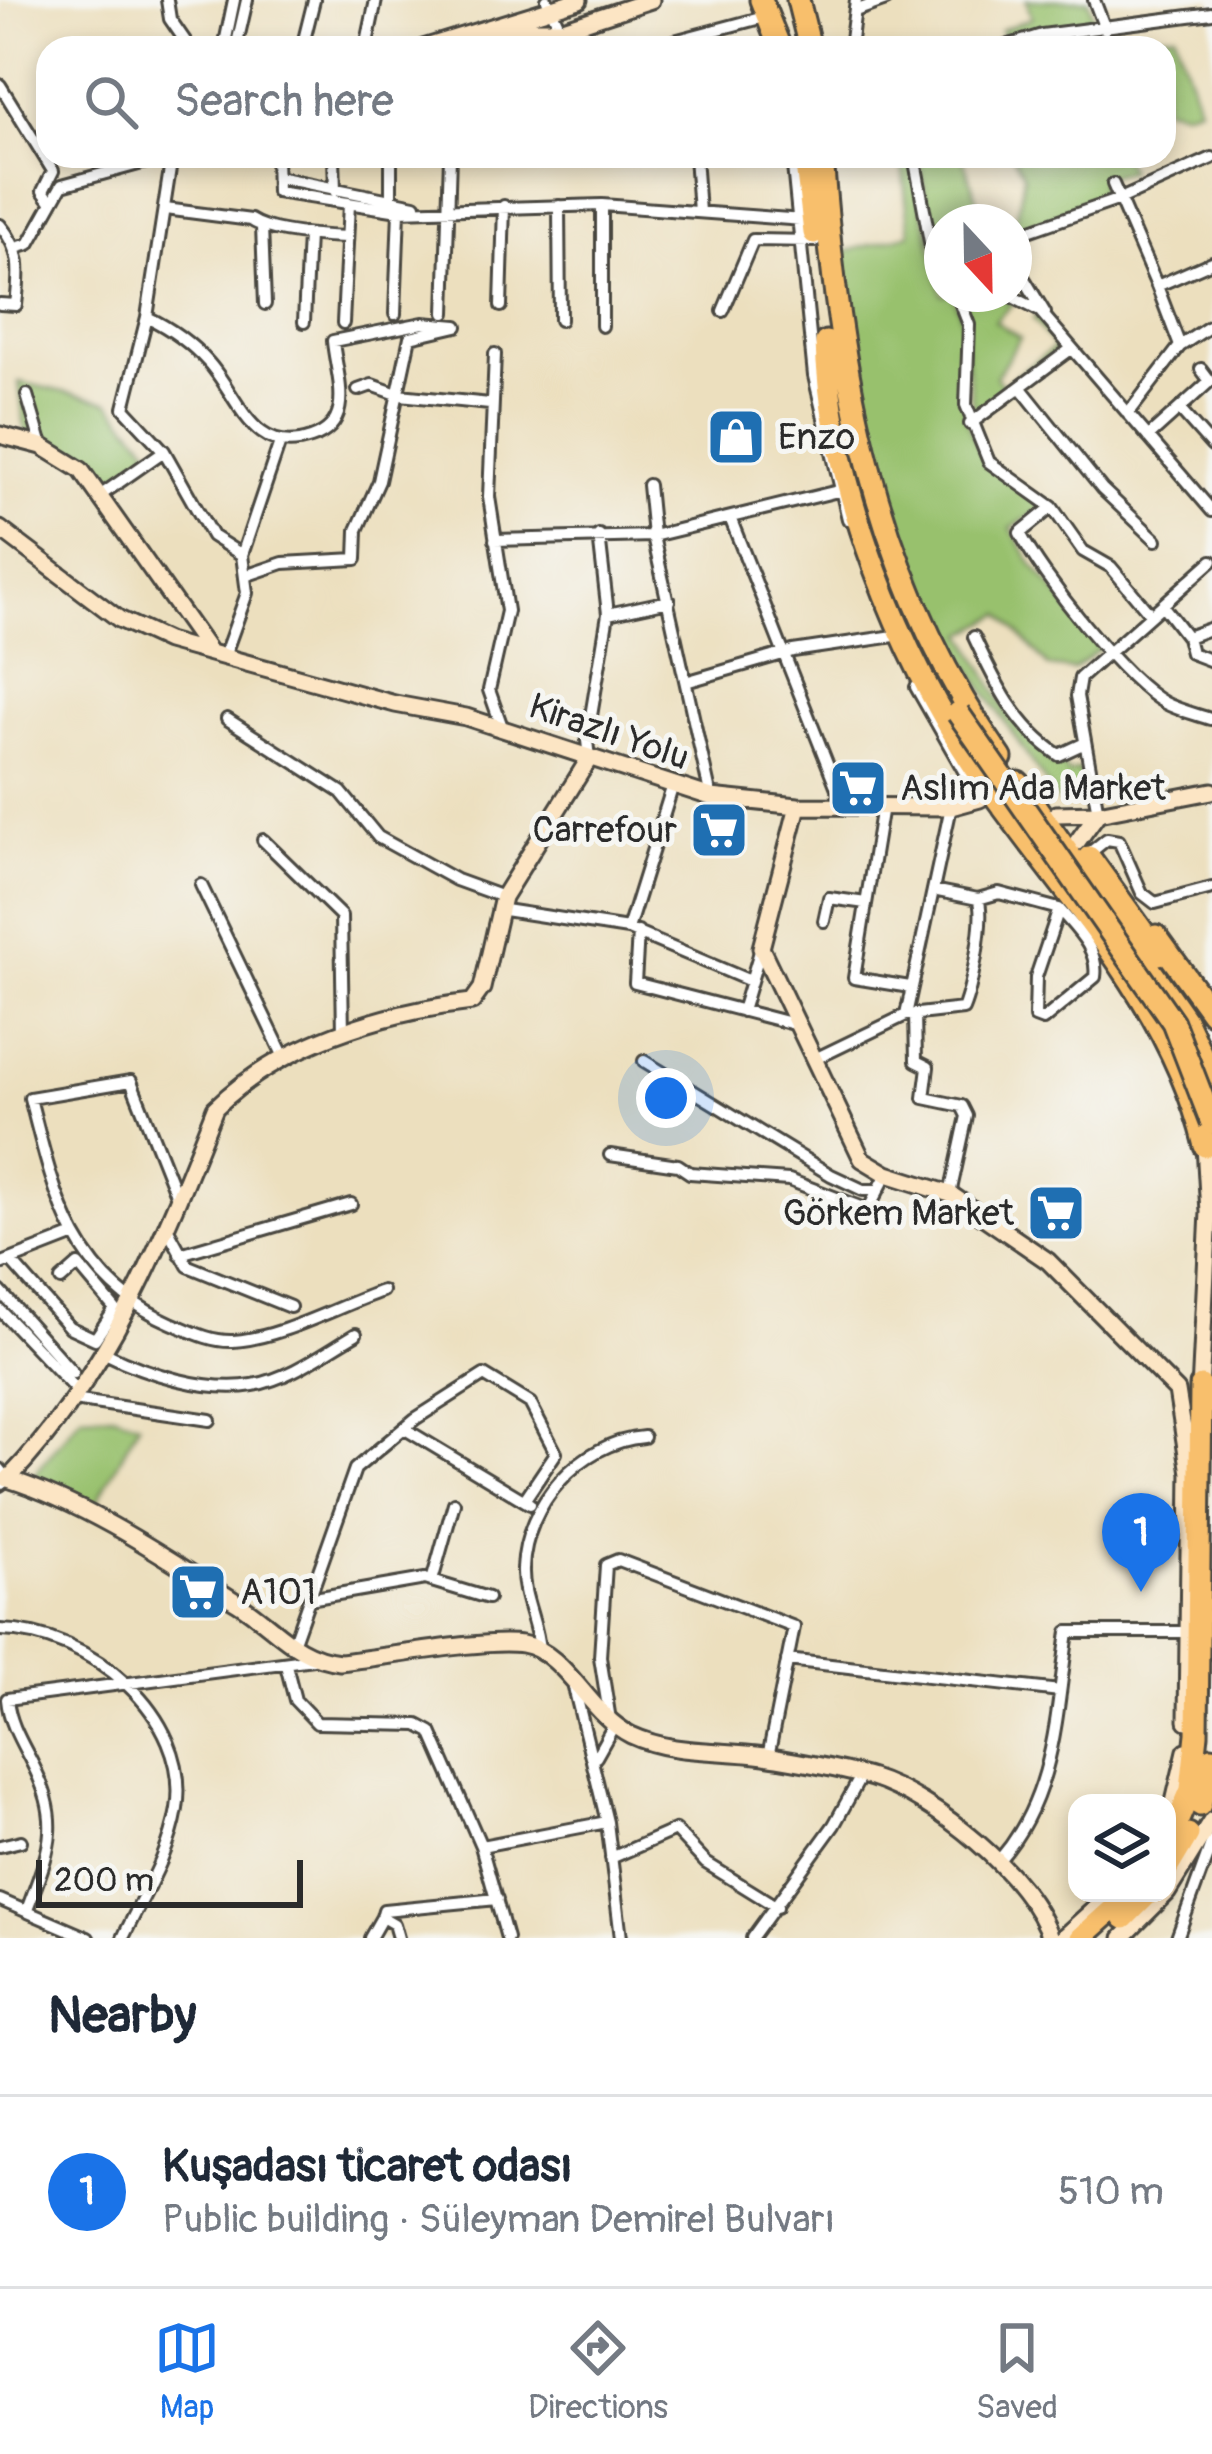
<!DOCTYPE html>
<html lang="en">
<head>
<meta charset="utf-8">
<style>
	:root { --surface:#fff; --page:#f6f6f7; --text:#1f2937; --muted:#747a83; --line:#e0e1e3; --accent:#1a73e8 }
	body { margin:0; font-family:Pangolin,sans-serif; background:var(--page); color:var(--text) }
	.controls { position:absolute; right:36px; bottom:36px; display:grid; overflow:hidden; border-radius:24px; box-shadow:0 6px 18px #0003 }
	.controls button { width:108px; height:108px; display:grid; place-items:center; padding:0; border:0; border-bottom:3px solid var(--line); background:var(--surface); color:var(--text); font:60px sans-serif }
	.compass { position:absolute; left:924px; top:204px; width:108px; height:108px; border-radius:50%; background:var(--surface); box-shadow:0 6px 18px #0003; rotate:158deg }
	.scale { position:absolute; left:36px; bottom:30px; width:267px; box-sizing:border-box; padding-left:12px; border:6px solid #2b2b2b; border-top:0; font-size:33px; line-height:42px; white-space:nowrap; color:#2b2b2b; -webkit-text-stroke:9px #f6f6f2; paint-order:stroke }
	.you { position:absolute; left:666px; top:1098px; width:42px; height:42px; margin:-30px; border:9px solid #fff; border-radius:50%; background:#1a73e8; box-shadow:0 0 0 18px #1a73e833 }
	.badge { display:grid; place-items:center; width:78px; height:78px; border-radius:50%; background:var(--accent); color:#fff; font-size:39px; font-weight:700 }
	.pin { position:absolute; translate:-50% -99px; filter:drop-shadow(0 3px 6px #0008) }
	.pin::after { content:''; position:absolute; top:63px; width:42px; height:36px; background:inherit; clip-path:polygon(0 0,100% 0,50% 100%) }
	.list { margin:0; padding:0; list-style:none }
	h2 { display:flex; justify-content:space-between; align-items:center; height:156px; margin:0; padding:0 48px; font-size:51px }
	h2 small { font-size:39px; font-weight:400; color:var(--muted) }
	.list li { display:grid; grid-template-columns:78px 1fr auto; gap:36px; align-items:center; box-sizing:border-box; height:192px; padding:0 48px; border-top:3px solid var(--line) }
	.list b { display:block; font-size:45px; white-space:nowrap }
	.list p { margin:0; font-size:39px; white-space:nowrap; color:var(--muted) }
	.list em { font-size:39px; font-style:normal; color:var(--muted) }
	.icon { flex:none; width:66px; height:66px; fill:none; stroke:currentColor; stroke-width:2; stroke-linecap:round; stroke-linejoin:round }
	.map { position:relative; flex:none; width:1212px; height:1938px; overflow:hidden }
	.search { position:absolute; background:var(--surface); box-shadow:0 6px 18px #0003; left:36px; right:36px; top:36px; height:132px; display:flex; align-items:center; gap:30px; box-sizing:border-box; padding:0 42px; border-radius:36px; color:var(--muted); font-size:45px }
	.sheet { height:348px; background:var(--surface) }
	nav { display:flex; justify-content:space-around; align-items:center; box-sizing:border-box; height:168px; border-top:3px solid var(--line); background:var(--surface); font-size:33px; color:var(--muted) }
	nav a { display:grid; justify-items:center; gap:6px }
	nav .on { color:var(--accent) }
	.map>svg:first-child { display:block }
	.green { fill:#98c16d; stroke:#62764c; stroke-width:3 }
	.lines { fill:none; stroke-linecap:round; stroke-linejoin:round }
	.street-casing { stroke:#484641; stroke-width:16 }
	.secondary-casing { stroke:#484641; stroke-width:21 }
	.highway-casing { stroke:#484641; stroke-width:27 }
	.street { stroke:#fff; stroke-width:10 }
	.secondary { stroke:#fce5c4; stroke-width:15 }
	.highway { stroke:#f8bf6c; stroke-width:21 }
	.highway-bridge-casing { stroke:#484641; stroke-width:27; stroke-linecap:butt }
	.highway-bridge { stroke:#f8bf6c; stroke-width:21 }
	.labels { text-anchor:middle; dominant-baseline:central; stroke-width:10; stroke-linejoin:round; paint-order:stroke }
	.poi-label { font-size:36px; fill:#2b2b2b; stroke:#f6f6f2; text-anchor:start }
	.street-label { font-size:36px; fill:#2b2b2b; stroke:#f6f6f2 }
</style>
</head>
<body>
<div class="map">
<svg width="1212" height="1938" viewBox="0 0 1212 1938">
	<rect width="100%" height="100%" fill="#f6f6f2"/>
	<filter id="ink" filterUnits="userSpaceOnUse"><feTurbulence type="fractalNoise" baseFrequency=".00833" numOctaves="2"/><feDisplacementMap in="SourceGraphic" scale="24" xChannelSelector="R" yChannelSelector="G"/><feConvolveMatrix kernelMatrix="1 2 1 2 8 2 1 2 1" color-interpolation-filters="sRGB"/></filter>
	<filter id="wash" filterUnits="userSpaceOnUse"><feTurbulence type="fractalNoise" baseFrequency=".004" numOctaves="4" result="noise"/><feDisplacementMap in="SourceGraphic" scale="48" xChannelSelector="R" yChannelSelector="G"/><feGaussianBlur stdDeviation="2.7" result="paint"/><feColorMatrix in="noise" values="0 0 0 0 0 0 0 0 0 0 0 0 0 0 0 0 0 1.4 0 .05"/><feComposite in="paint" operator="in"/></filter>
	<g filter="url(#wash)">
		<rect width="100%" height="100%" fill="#ecdfbe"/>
		<!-- green -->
		<path class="green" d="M1026 0H1088L1095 20 1092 25 1004 39 1001 30 1032 18Z
			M1175 33 1199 106 1184 111 1164 107V48H1026Z
			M901 156H910L942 294H951C965 318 965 340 964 368 960 445 984 467 1046 506L1011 528 1033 565 1102 647 1073 670 1049 667 1002 614 965 634 1008 715 1053 765 1061 762 1068 774 1080 769 1083 804H1060C1014 735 965 667 928 592 877 489 851 368 837 254L910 234Z
			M919 156H962L985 222H942V260L933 241Z
			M1013 156H1123L1129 171 1107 176 1099 187 1106 199 1014 232 1024 175Z
			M959 294 1014 302 995 321 1020 338 996 377 1003 385 1055 347 1033 319 1038 315 1062 348 974 417Z
			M19 382 109 402 152 451 105 485C83 456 58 444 25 431Z
			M113 1414 139 1423 93 1510 34 1475 81 1416Z"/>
	</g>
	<g filter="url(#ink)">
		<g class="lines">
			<defs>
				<path id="street" d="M167 0 170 19 190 48
					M547 0 569 48
					M1094 0 1105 29
					M855 11 886 0
					M224 48 234 0
					M236 48 247 0
					M302 48 314 0
					M366 48 376 0
					M648 48 768 16
					M850 48 856 0
					M1000 48 1042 35 1212 13
					M0 85 53 171 43 191 52 203
					M172 156 147 317 124 408 164 451 212 536 242 555 247 593 225 654
					M276 156 277 192 399 211 602 205 803 220
					M334 156 335 191
					M695 156 699 212
					M792 156 814 376 848 519
					M914 156 931 247 942 268
					M277 177 415 205
					M1113 184 1157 286
					M391 199V156
					M602 205V326
					M559 206 560 320
					M165 209 251 220C270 233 322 236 346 237
					M0 225C22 251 20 271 16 305L0 304
					M262 227 265 304
					M1014 236 1120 199 1212 158
					M19 247 29 244 62 185 168 156
					M1014 262 1045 313
					M957 294 969 325 966 405 989 462 1052 507 1083 551 1111 567 1151 615
					M989 294 1011 296 1040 311 1212 511
					M501 306 504 206
					M723 311 753 240 815 241
					M445 313 450 156
					M395 314 399 211
					M147 317C170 328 191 343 208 362 239 396 252 458 311 438 357 423 336 376 333 341L423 323 457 326 410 337 379 481 357 530 356 559 283 563 245 576
					M304 322 308 235
					M343 323 349 204
					M1180 346 1157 286 1212 262
					M495 354 489 497 507 611 489 690 502 727
					M1020 387 1102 489 1156 540
					M358 390 372 385 400 395 490 404
					M27 395 42 446
					M1180 410 1212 446
					M1128 414 1180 346 1212 325
					M970 424 1071 349
					M1148 437 1210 381 1201 369
					M648 485 653 536 711 797
					M101 495 164 451
					M1052 507 1020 533C1042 576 1123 680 1165 703 1178 710 1195 714 1210 719
					M731 520 844 806
					M495 540 653 536 838 491
					M242 555 280 442
					M1163 606 1187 637 1191 653 1212 661
					M608 614 669 601
					M974 637C995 682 1016 727 1059 755L1085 743
					M1187 637 1212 628
					M689 681 793 651 901 635
					M916 687 980 799
					M227 719 341 792 378 837 456 880 503 897
					M589 759 587 740 608 614 599 535
					M672 788 628 929 748 980
					M882 806 854 978 910 987
					M1098 813 1077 696 1080 678 1212 561
					M263 840 341 916 343 1033
					M1087 855 1107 839 1119 841 1142 893 1155 903 1212 888
					M201 885 285 1059
					M933 890 978 899 999 893 1059 909 1036 977 1035 1017 1043 1020 1095 977C1099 949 1076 929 1059 909
					M498 909 628 929
					M824 921 829 898 866 903
					M638 932 635 983 798 1025
					M742 1011 761 948
					M915 1014 916 1061 928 1067 924 1098 962 1106 967 1116 950 1194
					M909 1015 963 1009C971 990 986 916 978 899
					M817 1058 906 1015 951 807
					M644 1061 831 1175 863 1190H878
					M610 1155 678 1165 690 1173 789 1180 868 1210 887 1174
					M177 1197 131 1081 30 1098C54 1193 72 1280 171 1323 190 1331 211 1342 233 1341 281 1338 336 1307 382 1291
					M166 1226 188 1266 290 1307
					M180 1254 351 1204
					M10 1260 69 1327 95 1339 115 1309 78 1265 61 1280
					M0 1264 72 1236
					M0 1291 73 1373
					M0 1310 78 1392
					M105 1353C145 1373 207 1393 253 1385 289 1379 325 1352 356 1334
					M73 1400 210 1420
					M405 1429 530 1504
					M0 1469 8 1479 0 1485
					M432 1581 454 1503
					M309 1599 425 1579 488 1598
					M0 1630C88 1631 192 1715 177 1809 169 1857 143 1895 123 1938
					M292 1647 355 1469 415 1419 484 1375 530 1403 556 1453 525 1499
					M539 1651C538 1623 522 1598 523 1569 525 1505 580 1442 644 1437
					M787 1660 1060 1691
					M286 1665 295 1700 317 1723 418 1725 431 1732 481 1846 507 1938
					M574 1687 607 1822 621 1938
					M610 1720 600 1657 606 1565 618 1560 794 1627 768 1757
					M596 1757 614 1725
					M0 1846 21 1841
					M481 1846 607 1822
					M611 1858 675 1830 706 1863 777 1907
					M1000 1859C1056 1795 1056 1712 1068 1632H1185
					M0 1900 88 1938
					M27 1910C51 1846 63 1822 30 1759 20 1740 9 1721 7 1699L313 1659
					M370 1938 382 1917
					M398 1938 394 1924 382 1917 384 1910 497 1899
					M752 1938 834 1825 861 1776
					M1177 1938 1212 1842"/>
				<path id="secondary" d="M423 48 579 0
					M470 48 528 29H563L651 0
					M0 435 42 446 81 470 208 650
					M0 529 119 619 167 641 395 704 466 717 711 797 798 806 951 807 980 799
					M589 759 503 897 482 988 472 1002C383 1012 280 1044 215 1108 162 1242 109 1374 8 1479 88 1504 167 1558 238 1603 275 1626 294 1657 340 1662 382 1658 486 1638 522 1644 566 1651 588 1714 631 1735 674 1755 719 1749 765 1756 800 1762 839 1768 872 1778 933 1797 1031 1876 1050 1938
					M798 806 761 948 862 1159 887 1174 950 1194 1048 1261 1177 1391 1190 1473
					M1056 814 1098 813 1212 791
					M1077 842 1098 813
					M1200 1392 1209 1212 1205 1146 1209 1143
					M1187 1721 1190 1469
					M1171 1815 1186 1751
					M1167 1893 1212 1820
					M1062 1938 1112 1893
					M1122 1938 1167 1893"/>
				<path id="highway" d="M761 0 780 48
					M798 0 810 48
					M805 156 814 233
					M822 156C838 372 873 577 1001 758
					M826 342C830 485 900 657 980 775 1063 895 1170 1000 1205 1146
					M1019 783 1185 1019 1212 1078
					M1089 857 1159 954
					M1156 936 1212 1013
					M1190 1798 1197 1734 1201 1386
					M1200 1805 1212 1758
					M1167 1846 1193 1785
					M1167 1869 1188 1834
					M1124 1918 1149 1893
					M1081 1938 1131 1893"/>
			</defs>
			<!-- street casing -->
			<use href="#street" class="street-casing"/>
			<!-- secondary casing -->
			<use href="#secondary" class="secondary-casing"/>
			<!-- highway casing -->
			<use href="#highway" class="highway-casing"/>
			<!-- street -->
			<use href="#street" class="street"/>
			<!-- secondary -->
			<use href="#secondary" class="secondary"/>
			<!-- highway -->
			<use href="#highway" class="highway"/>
			<defs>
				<path id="highway-bridge" d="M958 713 1173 1022 1212 1123"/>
			</defs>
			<!-- highway-bridge casing -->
			<use href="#highway-bridge" class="highway-bridge-casing"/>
			<!-- highway-bridge -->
			<use href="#highway-bridge" class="highway-bridge"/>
		</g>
	</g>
	<!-- icons -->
	<defs>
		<symbol id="shop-square" viewBox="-11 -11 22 22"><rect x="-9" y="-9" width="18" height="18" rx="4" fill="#1f6fb2" stroke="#f6f6f2"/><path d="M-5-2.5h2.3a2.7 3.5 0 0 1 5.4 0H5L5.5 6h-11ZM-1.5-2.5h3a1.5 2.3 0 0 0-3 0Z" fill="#fff"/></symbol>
		<symbol id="supermarket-square" viewBox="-11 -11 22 22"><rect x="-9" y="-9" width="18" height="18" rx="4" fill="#1f6fb2" stroke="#f6f6f2"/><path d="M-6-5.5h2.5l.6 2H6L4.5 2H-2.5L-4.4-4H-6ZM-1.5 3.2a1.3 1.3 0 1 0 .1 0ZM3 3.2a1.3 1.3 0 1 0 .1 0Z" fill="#fff"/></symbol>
	</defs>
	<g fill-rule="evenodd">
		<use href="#shop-square" x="703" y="404" width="66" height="66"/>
		<use href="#supermarket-square" x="825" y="755" width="66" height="66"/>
		<use href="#supermarket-square" x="686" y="797" width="66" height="66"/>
		<use href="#supermarket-square" x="1023" y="1180" width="66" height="66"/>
		<use href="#supermarket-square" x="165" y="1559" width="66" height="66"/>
	</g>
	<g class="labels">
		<!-- poi labels -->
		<g class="poi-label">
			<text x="778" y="437">Enzo</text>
			<text x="900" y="788">Aslım Ada Market</text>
			<text x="677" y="830" text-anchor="end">Carrefour</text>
			<text x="1014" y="1213" text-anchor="end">Görkem Market</text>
			<text x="240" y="1592">A101</text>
		</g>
		<!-- street labels -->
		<g class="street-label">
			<text transform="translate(609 732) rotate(19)">Kirazlı Yolu</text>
		</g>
	</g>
</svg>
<div class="controls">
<button><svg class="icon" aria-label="layers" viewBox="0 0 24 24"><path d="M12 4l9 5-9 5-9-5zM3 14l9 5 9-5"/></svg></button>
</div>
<svg class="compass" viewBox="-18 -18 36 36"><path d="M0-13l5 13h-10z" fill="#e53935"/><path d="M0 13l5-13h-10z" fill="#747a83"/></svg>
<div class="scale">200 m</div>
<div class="you"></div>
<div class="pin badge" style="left:1141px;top:1592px">1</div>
<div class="search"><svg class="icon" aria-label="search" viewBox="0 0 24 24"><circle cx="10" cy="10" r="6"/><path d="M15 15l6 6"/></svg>Search here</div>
</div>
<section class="sheet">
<h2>Nearby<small></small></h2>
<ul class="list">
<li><span class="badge">1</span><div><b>Kuşadası ticaret odası</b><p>Public building · Süleyman Demirel Bulvarı</p></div><em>510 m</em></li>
</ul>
</section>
<nav>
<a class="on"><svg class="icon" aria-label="map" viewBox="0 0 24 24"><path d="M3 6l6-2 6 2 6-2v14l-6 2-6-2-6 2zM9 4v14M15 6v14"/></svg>Map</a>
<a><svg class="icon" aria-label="directions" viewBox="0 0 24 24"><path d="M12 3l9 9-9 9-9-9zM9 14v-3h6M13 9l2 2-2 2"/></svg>Directions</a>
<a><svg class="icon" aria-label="saved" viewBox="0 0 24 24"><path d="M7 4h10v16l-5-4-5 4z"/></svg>Saved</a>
</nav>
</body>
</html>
